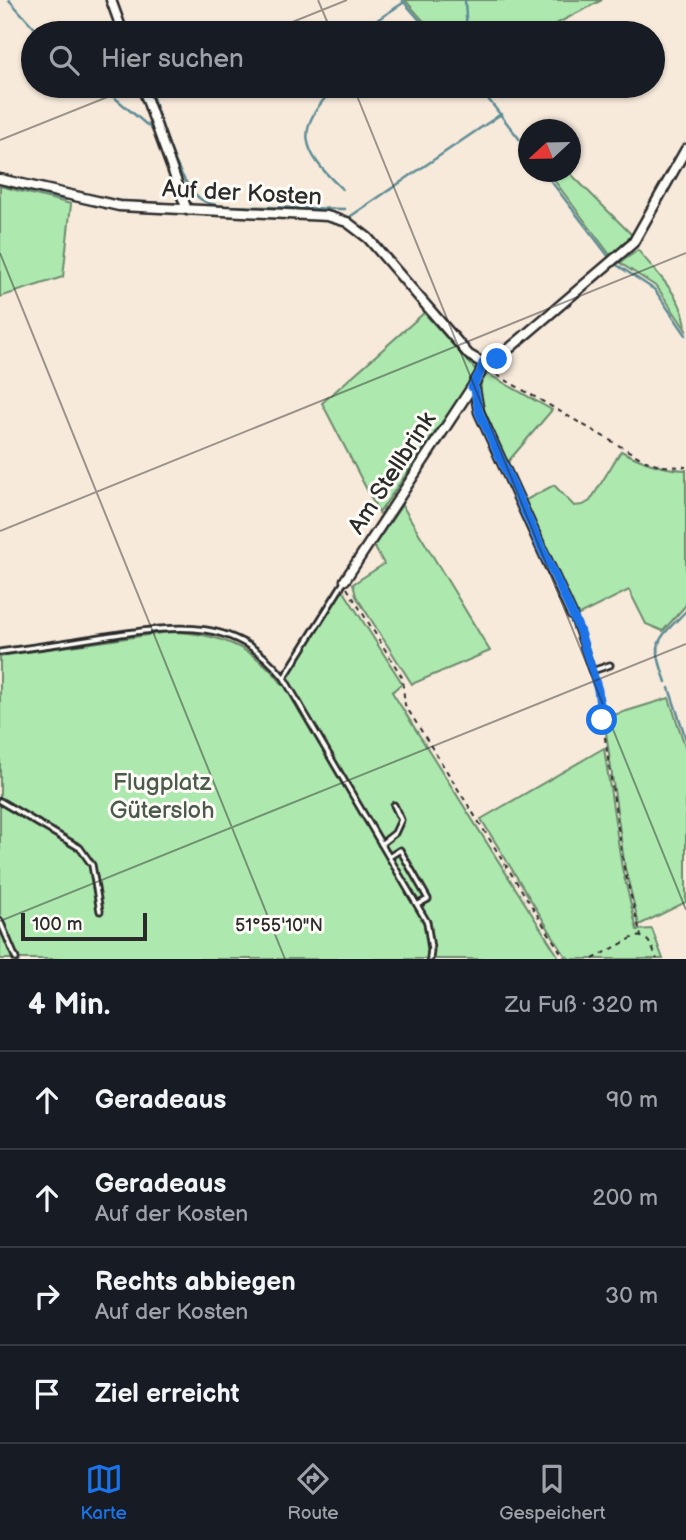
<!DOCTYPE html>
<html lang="de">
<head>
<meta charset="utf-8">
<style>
	:root { --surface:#171b24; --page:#20242c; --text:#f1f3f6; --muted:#9ea1a6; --line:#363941; --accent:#1a73e8 }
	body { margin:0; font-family:"Balsamiq Sans",sans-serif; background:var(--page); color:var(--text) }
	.compass { position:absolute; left:518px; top:119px; width:63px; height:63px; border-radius:50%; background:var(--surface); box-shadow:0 2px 5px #0004; rotate:248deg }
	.scale { position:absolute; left:21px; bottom:18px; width:126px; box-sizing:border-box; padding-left:7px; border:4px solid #2b2b2b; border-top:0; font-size:19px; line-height:24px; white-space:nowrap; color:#2b2b2b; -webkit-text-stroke:5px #fdfcf7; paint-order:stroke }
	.stop { position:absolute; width:21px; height:21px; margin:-16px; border:5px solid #1a73e8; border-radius:50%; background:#fff }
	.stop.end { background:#1a73e8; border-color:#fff; box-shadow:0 2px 7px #0008 }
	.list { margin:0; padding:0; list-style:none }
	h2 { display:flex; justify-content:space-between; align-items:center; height:91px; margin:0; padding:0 28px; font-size:30px }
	h2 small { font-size:23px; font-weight:400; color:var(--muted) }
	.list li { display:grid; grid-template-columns:46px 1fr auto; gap:21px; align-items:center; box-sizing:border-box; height:98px; padding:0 28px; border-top:2px solid var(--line) }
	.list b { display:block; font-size:26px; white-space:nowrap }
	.list p { margin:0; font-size:23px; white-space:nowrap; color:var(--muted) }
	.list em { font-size:23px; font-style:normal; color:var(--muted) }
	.icon { flex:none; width:38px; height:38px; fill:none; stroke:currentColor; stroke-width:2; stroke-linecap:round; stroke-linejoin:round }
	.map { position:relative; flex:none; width:686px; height:959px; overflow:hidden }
	.search { position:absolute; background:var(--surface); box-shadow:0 2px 5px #0004; left:21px; right:21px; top:21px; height:77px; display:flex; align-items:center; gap:18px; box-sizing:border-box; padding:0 24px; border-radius:38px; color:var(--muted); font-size:26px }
	.sheet { height:483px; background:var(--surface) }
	nav { display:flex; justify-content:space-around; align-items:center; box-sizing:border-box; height:98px; border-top:2px solid var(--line); background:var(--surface); font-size:19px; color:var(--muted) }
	nav a { display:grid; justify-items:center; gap:4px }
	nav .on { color:var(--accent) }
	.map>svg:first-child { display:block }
	.green { fill:#ade9af; stroke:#6c8a6d; stroke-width:2 }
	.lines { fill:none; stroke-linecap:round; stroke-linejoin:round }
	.stream { stroke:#5d8c95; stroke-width:2.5 }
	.service-casing { stroke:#2b2b2b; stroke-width:9 }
	.minor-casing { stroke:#2b2b2b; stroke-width:13 }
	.path { stroke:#2b2b2b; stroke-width:2; stroke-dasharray:5 5; stroke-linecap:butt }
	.service { stroke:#fdfcf7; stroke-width:3.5 }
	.minor { stroke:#fdfcf7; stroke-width:8 }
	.route { stroke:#1a73e8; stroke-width:9 }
	.ticks { fill:none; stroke:#2b2b2b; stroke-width:2; stroke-opacity:0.45 }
	.labels { text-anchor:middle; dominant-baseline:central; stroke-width:6; stroke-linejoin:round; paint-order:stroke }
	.street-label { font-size:24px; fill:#2b2b2b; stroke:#fdfcf7 }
	.park-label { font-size:24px; fill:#4c5a4c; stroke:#fdfcf7 }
	.ticks-label { font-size:18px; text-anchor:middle; fill:#2b2b2b; stroke:#fdfcf7; stroke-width:6; stroke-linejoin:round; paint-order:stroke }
</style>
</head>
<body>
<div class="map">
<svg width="686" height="959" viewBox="0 0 686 959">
	<rect width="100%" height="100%" fill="#f7eadb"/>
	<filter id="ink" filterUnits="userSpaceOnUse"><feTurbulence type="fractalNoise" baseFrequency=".0143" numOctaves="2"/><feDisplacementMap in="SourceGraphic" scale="14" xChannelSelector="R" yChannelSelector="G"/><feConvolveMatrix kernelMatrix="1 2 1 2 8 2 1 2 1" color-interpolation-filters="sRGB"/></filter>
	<g filter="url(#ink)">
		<!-- green -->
		<path class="green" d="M405 0H602L539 33H434Z
			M548 172H569L632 235 611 256Z
			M0 186 71 204 63 277 0 297Z
			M638 250C656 273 686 299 686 330L657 287 620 263Z
			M424 313 476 370 462 394 379 513 322 403Z
			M488 374 552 410 506 464C494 436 475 409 482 378Z
			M621 451C643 462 661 469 686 470V605L663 631 646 624 629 590 577 616 524 501 554 485 574 506 583 505 590 501Z
			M402 505 490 651 412 684 356 596 353 584 384 564 374 546Z
			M343 590 402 683 392 692 560 959H0V656L169 632C214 632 256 647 283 685Z
			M669 698 686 749V902L639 925 625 868 604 718Z
			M604 748 622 868 637 930 652 929 663 959H570L564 954 481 819Z"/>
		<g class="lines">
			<!-- stream -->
			<path class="stream" d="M9 0 39 33
				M106 0 118 33
				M402 0 431 33
				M465 0 467 33
				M365 33 371 24 403 3
				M137 86 145 107
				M149 86C160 116 176 183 202 200 208 204 216 205 223 206L345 209
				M336 86C294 129 300 150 342 189
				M478 86 528 150
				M544 172 609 257
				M0 174 59 188
				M0 184 65 200
				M96 197 122 201 180 204 154 131 101 86
				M351 216 501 114
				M617 265 655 290 686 335
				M666 682C651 640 656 642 686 611
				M669 688 686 739"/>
			<defs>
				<path id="service" d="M573 617 592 671 610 665
					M0 652C36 647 71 642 107 636 176 626 235 615 284 678L427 922 431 949 430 959
					M284 678 344 582
					M0 801 80 848 92 865 100 911
					M381 844 395 833 401 820 394 805
					M389 857 400 850 428 899 417 905
					M0 921 16 959"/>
				<path id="minor" d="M111 0 123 33
					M142 86 187 210
					M0 179 119 206 327 216 347 222 368 238 469 355 483 363
					M483 363 497 359 633 243 686 149
					M472 387 475 390 479 412 572 615
					M345 580 472 387 480 374 483 363"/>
			</defs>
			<!-- service casing -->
			<use href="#service" class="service-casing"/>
			<!-- minor casing -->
			<use href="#minor" class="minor-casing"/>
			<!-- path -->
			<path class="path" d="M488 370 646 461 664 466 686 467
				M347 588 402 677 405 705 565 959
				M594 678 598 690 624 868 641 936
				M593 959 634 937C649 934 652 948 657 959"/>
			<!-- service -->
			<use href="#service" class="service"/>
			<!-- minor -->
			<use href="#minor" class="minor"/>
		</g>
	</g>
	<g class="lines" filter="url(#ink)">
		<!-- route -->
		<path class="route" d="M497 359 483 363 480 373 472 387 475 390 479 412 579 629 598 690 602 720"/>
	</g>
	<!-- ticks -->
	<path class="ticks" d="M318 0 332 33M265 33 347 0M353 86 686 910M0 140 135 86M0 253 285 959M0 531 686 253M0 921 686 644"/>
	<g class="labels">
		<!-- street labels -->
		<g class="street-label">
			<text transform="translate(242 193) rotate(3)">Auf der Kosten</text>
			<text transform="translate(392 473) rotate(-57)">Am Stellbrink</text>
		</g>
		<!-- park labels -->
		<g class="park-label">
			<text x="162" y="782">Flugplatz<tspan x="162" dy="28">Gütersloh</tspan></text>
		</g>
	</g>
	<g class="ticks-label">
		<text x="279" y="931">51°55'10"N</text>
	</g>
</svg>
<svg class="compass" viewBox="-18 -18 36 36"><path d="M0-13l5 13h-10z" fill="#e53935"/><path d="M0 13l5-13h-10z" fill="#9ea1a6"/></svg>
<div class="scale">100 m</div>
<div class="stop" style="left:602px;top:720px"></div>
<div class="stop end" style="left:497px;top:359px"></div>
<div class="search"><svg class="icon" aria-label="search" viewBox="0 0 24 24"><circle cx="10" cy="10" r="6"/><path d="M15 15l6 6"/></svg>Hier suchen</div>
</div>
<section class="sheet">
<h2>4 Min.<small>Zu Fuß · 320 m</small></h2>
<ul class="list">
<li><svg class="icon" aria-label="ahead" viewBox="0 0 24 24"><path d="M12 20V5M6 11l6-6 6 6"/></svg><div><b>Geradeaus</b></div><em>90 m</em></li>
<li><svg class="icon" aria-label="ahead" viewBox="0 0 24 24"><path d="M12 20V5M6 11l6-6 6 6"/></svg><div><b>Geradeaus</b><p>Auf der Kosten</p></div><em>200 m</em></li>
<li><svg class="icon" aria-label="right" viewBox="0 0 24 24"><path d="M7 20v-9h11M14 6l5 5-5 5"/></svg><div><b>Rechts abbiegen</b><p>Auf der Kosten</p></div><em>30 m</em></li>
<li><svg class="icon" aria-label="arrive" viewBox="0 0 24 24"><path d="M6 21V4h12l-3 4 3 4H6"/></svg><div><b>Ziel erreicht</b></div></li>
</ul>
</section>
<nav>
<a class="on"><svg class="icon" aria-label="map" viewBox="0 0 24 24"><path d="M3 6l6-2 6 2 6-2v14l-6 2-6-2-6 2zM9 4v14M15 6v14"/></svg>Karte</a>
<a><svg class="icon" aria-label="directions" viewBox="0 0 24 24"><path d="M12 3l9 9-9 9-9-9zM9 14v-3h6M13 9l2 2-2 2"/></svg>Route</a>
<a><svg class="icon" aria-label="saved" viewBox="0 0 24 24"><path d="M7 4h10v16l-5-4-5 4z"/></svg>Gespeichert</a>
</nav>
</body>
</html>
